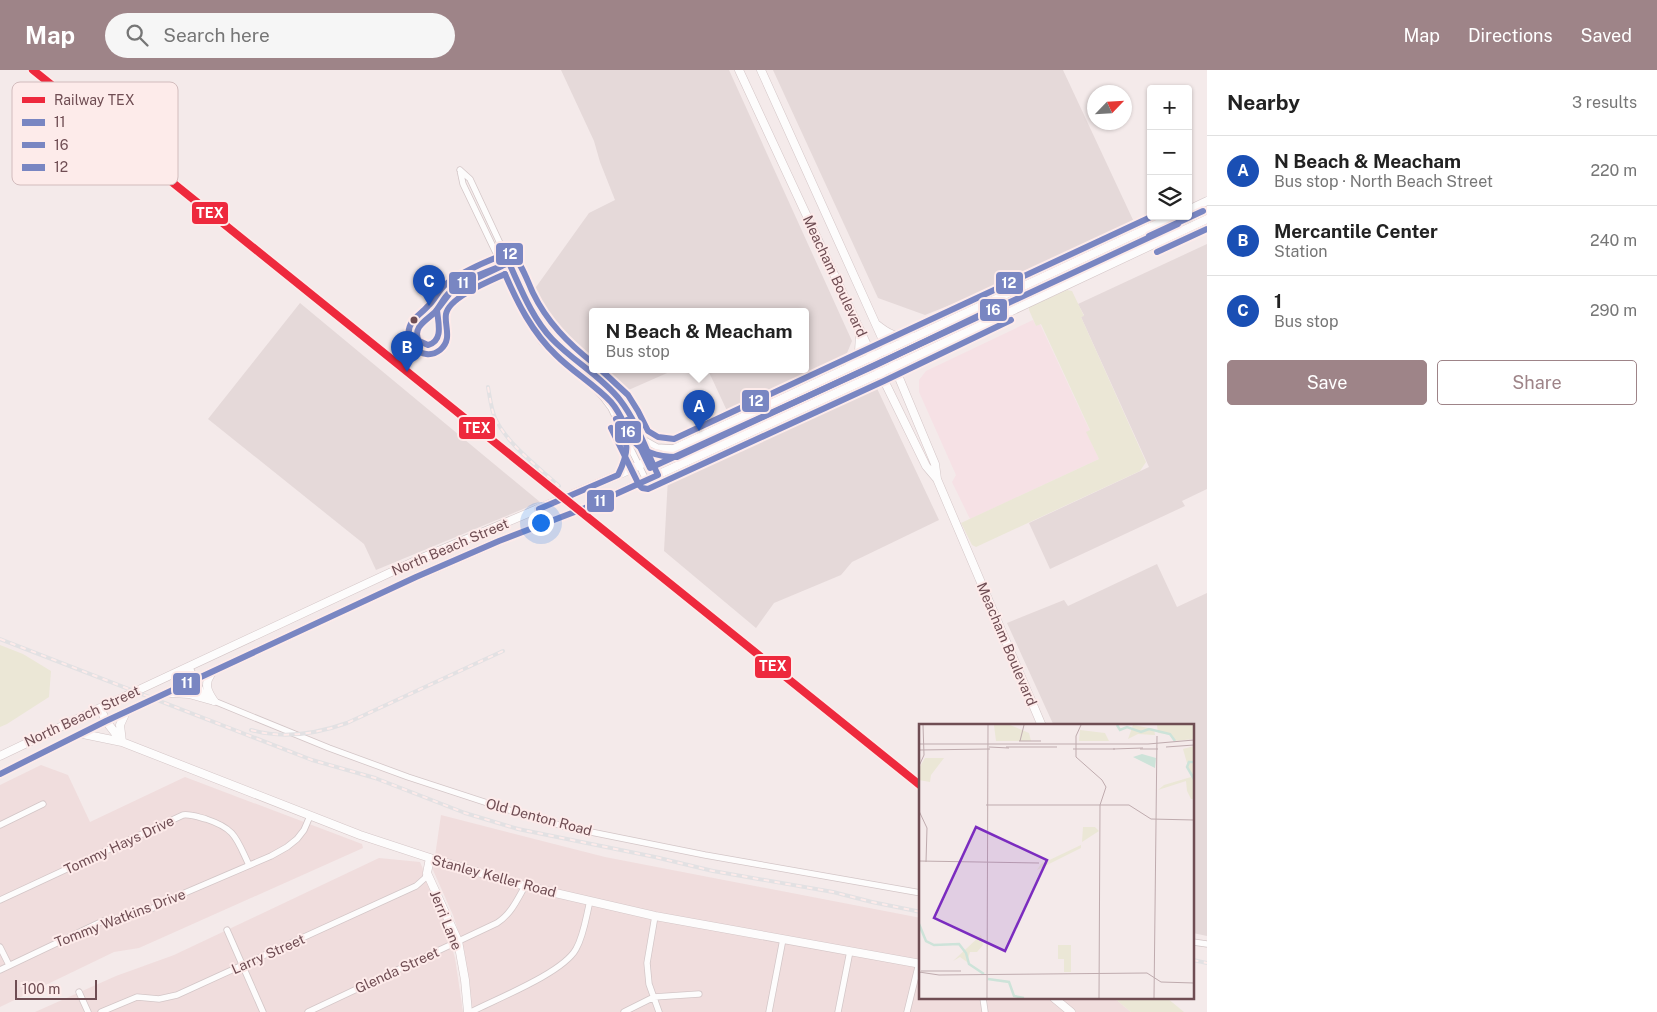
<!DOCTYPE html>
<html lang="en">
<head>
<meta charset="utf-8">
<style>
	:root { --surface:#fff; --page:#f6f6f6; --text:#222; --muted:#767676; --line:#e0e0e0; --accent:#9e8488 }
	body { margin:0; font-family:"Public Sans",sans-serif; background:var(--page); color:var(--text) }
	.controls { position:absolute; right:15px; top:15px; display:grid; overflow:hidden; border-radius:5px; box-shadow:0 1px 4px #0004 }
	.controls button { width:45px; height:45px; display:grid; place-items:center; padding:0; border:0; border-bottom:1px solid var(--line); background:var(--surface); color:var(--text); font:25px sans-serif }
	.compass { position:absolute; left:1087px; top:15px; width:45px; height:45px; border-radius:50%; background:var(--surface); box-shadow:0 1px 4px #0004; rotate:65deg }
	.scale { position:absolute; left:15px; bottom:12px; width:82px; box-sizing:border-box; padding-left:5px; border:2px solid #6f4d53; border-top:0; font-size:14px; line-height:18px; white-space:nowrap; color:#6f4d53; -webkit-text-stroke:4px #fdebea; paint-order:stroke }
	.you { position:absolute; left:540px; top:452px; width:18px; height:18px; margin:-12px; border:4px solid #fff; border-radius:50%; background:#1a73e8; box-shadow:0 0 0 8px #1a73e833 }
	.badge { display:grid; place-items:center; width:32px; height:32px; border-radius:50%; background:var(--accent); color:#fff; font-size:16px; font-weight:700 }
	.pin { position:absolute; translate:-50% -41px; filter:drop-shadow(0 1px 2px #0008) }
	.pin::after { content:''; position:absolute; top:26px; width:18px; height:15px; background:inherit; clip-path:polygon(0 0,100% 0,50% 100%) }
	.popup { position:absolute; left:589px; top:238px; width:220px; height:65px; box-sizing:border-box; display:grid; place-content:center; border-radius:5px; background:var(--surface); filter:drop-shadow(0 1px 4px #0005); font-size:16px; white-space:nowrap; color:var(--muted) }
	.popup b { font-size:19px; color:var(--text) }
	.popup::after { content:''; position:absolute; left:50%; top:100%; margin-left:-10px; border:10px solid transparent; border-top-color:var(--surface) }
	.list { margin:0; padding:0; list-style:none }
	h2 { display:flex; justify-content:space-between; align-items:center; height:65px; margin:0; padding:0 20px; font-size:21px }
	h2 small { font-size:16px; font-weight:400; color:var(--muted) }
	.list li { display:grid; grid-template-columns:32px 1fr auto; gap:15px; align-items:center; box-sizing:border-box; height:70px; padding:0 20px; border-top:1px solid var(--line) }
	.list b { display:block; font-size:19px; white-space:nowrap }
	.list p { margin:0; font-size:16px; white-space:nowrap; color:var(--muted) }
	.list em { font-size:16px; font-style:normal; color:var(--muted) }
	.actions { display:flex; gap:10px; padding:15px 20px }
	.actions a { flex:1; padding:11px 0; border:1px solid var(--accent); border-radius:5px; text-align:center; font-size:18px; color:var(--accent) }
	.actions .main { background:var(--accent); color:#fff }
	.icon { flex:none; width:28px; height:28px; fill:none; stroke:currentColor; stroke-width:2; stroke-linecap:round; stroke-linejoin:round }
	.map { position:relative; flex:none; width:1207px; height:942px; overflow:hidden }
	header { display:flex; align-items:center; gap:30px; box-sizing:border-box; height:70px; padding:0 25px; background:var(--accent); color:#fff }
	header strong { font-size:24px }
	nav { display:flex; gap:28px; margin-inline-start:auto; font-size:18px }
	.search { width:350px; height:45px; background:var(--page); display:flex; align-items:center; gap:12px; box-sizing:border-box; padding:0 18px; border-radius:28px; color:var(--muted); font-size:19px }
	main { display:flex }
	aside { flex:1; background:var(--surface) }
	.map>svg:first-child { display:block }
	.residential { fill:#f0dddd }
	.commercial { fill:#f6e1e5 }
	.industrial { fill:#e5d9d9 }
	.green { fill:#ebe7d6 }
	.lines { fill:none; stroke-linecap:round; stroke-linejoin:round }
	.street-casing { stroke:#d3c6c7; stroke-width:7 }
	.secondary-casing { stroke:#d4c6c7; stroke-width:9 }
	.street { stroke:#fdfcfc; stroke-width:5.5 }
	.secondary { stroke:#fdfcfc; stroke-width:8 }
	.rail-casing { stroke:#e2e1e3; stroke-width:4 }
	.rail { stroke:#fdebea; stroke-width:2; stroke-dasharray:5.5; stroke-linecap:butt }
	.bus-1-casing { stroke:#fdebea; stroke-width:10 }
	.bus-2-casing { stroke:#fdebea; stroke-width:10 }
	.bus-3-casing { stroke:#fdebea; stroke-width:10 }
	.bus-1 { stroke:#7986c2; stroke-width:6 }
	.bus-2 { stroke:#7986c2; stroke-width:6 }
	.bus-3 { stroke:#7986c2; stroke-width:6 }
	.rail-1-casing { stroke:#fdebea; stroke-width:11 }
	.rail-1 { stroke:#ee293d; stroke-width:8 }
	.bus-dot { fill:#6f4d53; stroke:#fdebea; stroke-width:2 }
	.labels { text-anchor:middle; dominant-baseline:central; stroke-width:4; stroke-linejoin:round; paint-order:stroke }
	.street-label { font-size:14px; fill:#6f4d53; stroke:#fdebea }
	.inset-river { fill:none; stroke:#cde3d9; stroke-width:2.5 }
	.inset-road { fill:none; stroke:#bfabae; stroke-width:1 }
	.view { fill:#7b2cbf; fill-opacity:0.15; stroke:#7b2cbf; stroke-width:2.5 }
	.inset-edge { fill:none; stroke:#6f4d53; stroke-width:2.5 }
	.key { fill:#fdebea; stroke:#d2bcbd; stroke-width:1 }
	.key-label { font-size:14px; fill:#6f4d53 }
	.line-badge { stroke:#fdebea; stroke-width:2 }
	.badge-label { font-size:14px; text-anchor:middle; font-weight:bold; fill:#fff }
</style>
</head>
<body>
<header>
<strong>Map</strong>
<div class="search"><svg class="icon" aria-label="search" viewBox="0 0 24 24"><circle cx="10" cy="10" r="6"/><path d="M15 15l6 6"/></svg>Search here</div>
<nav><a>Map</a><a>Directions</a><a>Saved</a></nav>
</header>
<main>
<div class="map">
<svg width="1207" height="942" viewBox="0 0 1207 942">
	<rect width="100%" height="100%" fill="#f4eaea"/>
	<!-- residential -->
	<path class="residential" d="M41 695 68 705 90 752 185 707 362 774 363 778 139 878 114 882 0 937V715Z
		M441 745 605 787 921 848V928H1114L1131 942H472L464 879 453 845 433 800Z
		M379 788 420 792 443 847 455 888 463 942H35L116 906 174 885Z"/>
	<!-- commercial -->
	<path class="commercial" d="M1033 250 1036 256 1040 254 1090 361 1087 363 1099 389 970 449 952 412 956 405 919 322V310L926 301Z"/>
	<!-- industrial -->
	<path class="industrial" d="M561 0H729L852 271 845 288 728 343 708 300H805V242H593V292L579 282 550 253 542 244 531 224 589 143 615 130 600 92 594 71Z
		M773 0H1063L1134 152 975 225 925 245 878 228Z
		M1207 174V419L1182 431 1185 436 1050 499 1029 453 1149 397 1081 247 1084 245 1078 234Z
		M300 233 540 432 376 500 364 474 208 349Z
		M602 300H674L624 322Z
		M874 312 939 450 852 492 841 505 774 533 756 558 664 481 668 408Z
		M1157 494 1177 537 1207 523V866L1193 863V656H1054L1007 553 1064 530 1068 536Z"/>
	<!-- green -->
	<path class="green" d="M1067 220 1072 221 1084 246 1081 247 1146 392 1140 401 976 477 972 475 961 453 1099 389 1086 362 1090 360 1041 254 1036 256 1029 240V237Z
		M0 575 23 584 51 601 49 627 7 654 0 657Z
		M1114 928H1167L1184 942H1131Z"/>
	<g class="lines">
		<defs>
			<path id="street" d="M460 100 470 109 534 246C542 256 549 267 558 276 578 295 602 308 620 329 637 351 646 380 658 405
				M460 100 463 114 531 256 542 272 588 311 602 326 611 338 646 410
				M641 368 657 377 674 378
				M618 405 625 391 628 373
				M189 596 202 622 214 631 329 678 408 707 524 745 566 757 705 785 921 823
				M0 755 43 734
				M0 830 183 745C191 744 198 747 206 749 236 759 236 768 249 795
				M655 846 647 893 649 914 659 942
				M227 860 263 942
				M1193 872 1207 874
				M0 877 9 895
				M0 900 103 851 132 846 153 838 173 828 271 786 287 777 297 769 304 760 310 746
				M79 922 88 942
				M983 928 985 942
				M101 942 137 927 159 929 177 925 416 816 425 808 427 803
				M308 942 497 853C511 844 517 830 525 816
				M471 942C496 929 563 903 576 879 584 865 586 847 590 831
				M624 942 654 927 699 924
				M769 942 783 869
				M838 942 850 881
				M907 942 919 893"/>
			<path id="secondary" d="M739 0 872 286 926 396 937 409
				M761 0 887 279 935 394 937 409 1042 656
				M1188 140 1207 131
				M876 254C887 263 897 269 911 266
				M850 295 859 281 860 265
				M211 604C204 614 207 621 214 631
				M171 623 189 624 214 631
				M100 638 106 651 122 672 360 765 430 788 525 816 655 846 921 894
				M83 664 122 672 120 655 125 644
				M0 686 100 638 415 491 618 405 1174 146
				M0 704 106 651 416 507 499 471 585 438 880 303 1207 149
				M430 788 427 803 458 871 465 910 468 942
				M1054 928 1071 942"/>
		</defs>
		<!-- street casing -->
		<use href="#street" class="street-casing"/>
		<!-- secondary casing -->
		<use href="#secondary" class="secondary-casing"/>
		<!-- street -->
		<use href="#street" class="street"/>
		<!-- secondary -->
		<use href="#secondary" class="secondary"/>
		<defs>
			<path id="rail" d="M488 317C490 328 491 338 495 348 508 375 537 396 559 416
				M0 569 312 690 375 708 465 743 518 759 655 787 713 801 833 822 872 832 921 842
				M251 660C283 669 316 664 347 653L503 581
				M1193 890 1207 893"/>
		</defs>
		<!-- rail casing -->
		<use href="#rail" class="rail-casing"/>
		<!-- rail -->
		<use href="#rail" class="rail"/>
		<defs>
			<path id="bus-1" d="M539 439 618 405C630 380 629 373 616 349
				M0 704 106 651 416 507 499 471 585 438 658 405C646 380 637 352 620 330 601 306 573 291 552 269 532 248 521 219 509 193 490 201 466 208 450 222 443 228 440 237 434 243 425 251 412 258 419 271L428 275C444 271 438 252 437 240L450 223 464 214 502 196"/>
			<path id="bus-2" d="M1157 182 1207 159
				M505 204C518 234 532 262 556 285 573 302 595 315 611 332 620 342 624 354 630 366 639 382 659 387 677 387L1178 154
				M611 358 639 415 642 418 648 419 884 311 1011 250"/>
			<path id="bus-3" d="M1149 166 1203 141
				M505 204C490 211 449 227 446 244 444 256 453 269 440 280 422 294 400 270 412 252 416 246 423 242 428 236 435 230 438 221 445 215 456 205 495 186 510 184 520 188 528 213 533 223 547 252 568 273 593 293
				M601 300 628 325 638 341 648 361 658 367 674 369 1153 146
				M627 350 650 398 876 295 1003 234"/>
		</defs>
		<!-- bus-1 casing -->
		<use href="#bus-1" class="bus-1-casing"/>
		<!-- bus-2 casing -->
		<use href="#bus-2" class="bus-2-casing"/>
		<!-- bus-3 casing -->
		<use href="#bus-3" class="bus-3-casing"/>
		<!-- bus-1 -->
		<use href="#bus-1" class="bus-1"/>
		<!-- bus-2 -->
		<use href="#bus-2" class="bus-2"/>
		<!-- bus-3 -->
		<use href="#bus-3" class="bus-3"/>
		<defs>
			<path id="rail-1" d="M33 0 921 716"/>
		</defs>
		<!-- rail-1 casing -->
		<use href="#rail-1" class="rail-1-casing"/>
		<!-- rail-1 -->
		<use href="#rail-1" class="rail-1"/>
	</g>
	<!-- markers -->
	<circle class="bus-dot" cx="414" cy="250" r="4.5"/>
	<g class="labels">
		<!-- street labels -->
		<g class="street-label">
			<text transform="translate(835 206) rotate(65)">Meacham Boulevard</text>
			<text transform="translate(450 477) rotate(-23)">North Beach Street</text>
			<text transform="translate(1007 574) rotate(67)">Meacham Boulevard</text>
			<text transform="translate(82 646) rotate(-25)">North Beach Street</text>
			<text transform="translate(539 747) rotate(15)">Old Denton Road</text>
			<text transform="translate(119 775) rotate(-25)">Tommy Hays Drive</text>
			<text transform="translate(494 806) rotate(15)">Stanley Keller Road</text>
			<text transform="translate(120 848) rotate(-21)">Tommy Watkins Drive</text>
			<text transform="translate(446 850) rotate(68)">Jerri Lane</text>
			<text transform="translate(268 884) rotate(-24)">Larry Street</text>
			<text transform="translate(397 900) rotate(-25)">Glenda Street</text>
		</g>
	</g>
	<!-- overview -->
	<g transform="translate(919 654)">
		<rect width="275" height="275" fill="#f4eaea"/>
		<path d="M75 1H91L110 9 112 17H77ZM214 1 235 5 236 11 219 10 209 15ZM238 1H275V15L255 17 251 10 239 9ZM161 6 186 9 190 17H160ZM275 22V75H272L268 67 267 57 239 66 245 61 272 53 264 25ZM6 34H25L12 51 11 58 0 56V44ZM164 103H176L180 107 163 118ZM162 121V124L118 146 122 140ZM62 211 64 221 58 228H51L48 238 41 233 34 237ZM139 221H152V248H145V235H139Z" fill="#ebe7d6"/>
		<path d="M223 30 237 34 236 44 214 33Z" fill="#cde3d9"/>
		<path class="inset-river" d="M198 1 201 6 208 3 222 8 230 5 251 10 256 17M275 38H270L268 43 275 55M0 200 7 217 15 221 40 220 47 229 50 240 65 250M69 255 90 258 95 272 105 274"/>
		<path class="inset-road" d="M162 1 157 12V33L183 56 187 63 181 81 180 274M100 17H122M101 17 105 1M0 20H229L275 16M70 23 90 24M87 23H138M247 23 275 21M154 25H196M194 25 224 24M221 25H239M0 26 71 25M0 42 5 31 4 1M67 81H210L232 95 275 96M0 87 8 104 7 138M0 137 120 139M2 247H42M0 248 20 251 228 249 242 258 275 259M68 274 69 1M235 274 238 12"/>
		<path class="view" d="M57 103 128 136 86 227 15 194Z"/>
		<rect width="275" height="275" class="inset-edge"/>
	</g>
	<!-- legend -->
	<rect x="12" y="12" width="166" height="103" rx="8" class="key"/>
	<rect x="22" y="27" width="23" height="6" fill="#ee293d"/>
	<rect x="22" y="49" width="23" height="7" fill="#7986c2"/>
	<rect x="22" y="72" width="23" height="6" fill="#7986c2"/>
	<rect x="22" y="94" width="23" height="7" fill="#7986c2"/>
	<g class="key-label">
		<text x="54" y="35">Railway TEX</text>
		<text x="54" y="57">11</text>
		<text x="54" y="80">16</text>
		<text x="54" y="102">12</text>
	</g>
	<g class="line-badge">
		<rect x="191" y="131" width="38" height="24" rx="5" fill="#ee293d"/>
		<rect x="495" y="172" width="29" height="24" rx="5" fill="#7986c2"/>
		<rect x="995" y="201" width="29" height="24" rx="5" fill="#7986c2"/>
		<rect x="448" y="201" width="29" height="24" rx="5" fill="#7986c2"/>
		<rect x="979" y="228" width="29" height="24" rx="5" fill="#7986c2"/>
		<rect x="741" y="319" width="29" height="24" rx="5" fill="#7986c2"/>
		<rect x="458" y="346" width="38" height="24" rx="5" fill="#ee293d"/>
		<rect x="614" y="350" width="28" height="24" rx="5" fill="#7986c2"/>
		<rect x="586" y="419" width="29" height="24" rx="5" fill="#7986c2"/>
		<rect x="754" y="585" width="38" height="24" rx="5" fill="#ee293d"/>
		<rect x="172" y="602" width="29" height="24" rx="5" fill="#7986c2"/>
	</g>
	<g class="badge-label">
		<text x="210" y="148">TEX</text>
		<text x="510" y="189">12</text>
		<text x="1009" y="218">12</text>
		<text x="463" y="218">11</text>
		<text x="993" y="245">16</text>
		<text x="756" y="336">12</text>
		<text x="477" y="363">TEX</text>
		<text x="628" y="367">16</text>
		<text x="600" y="436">11</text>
		<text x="773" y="601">TEX</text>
		<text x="187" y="618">11</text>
	</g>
</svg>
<div class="controls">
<button>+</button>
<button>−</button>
<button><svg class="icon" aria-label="layers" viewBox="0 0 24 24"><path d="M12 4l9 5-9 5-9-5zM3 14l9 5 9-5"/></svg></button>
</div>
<svg class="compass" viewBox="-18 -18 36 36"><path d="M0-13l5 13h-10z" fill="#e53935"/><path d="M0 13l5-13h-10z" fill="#767676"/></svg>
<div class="scale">100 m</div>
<div class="you"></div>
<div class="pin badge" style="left:699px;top:361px;background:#1a4fb4">A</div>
<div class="popup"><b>N Beach &amp; Meacham</b>Bus stop</div>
<div class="pin badge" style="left:407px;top:302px;background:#1a4fb4">B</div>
<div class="pin badge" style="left:429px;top:236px;background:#1a4fb4">C</div>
</div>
<aside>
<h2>Nearby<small>3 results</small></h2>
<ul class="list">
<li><span class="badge" style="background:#1a4fb4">A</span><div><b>N Beach &amp; Meacham</b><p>Bus stop · North Beach Street</p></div><em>220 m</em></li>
<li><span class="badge" style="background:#1a4fb4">B</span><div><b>Mercantile Center</b><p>Station</p></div><em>240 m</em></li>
<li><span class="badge" style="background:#1a4fb4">C</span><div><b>1</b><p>Bus stop</p></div><em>290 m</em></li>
</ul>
<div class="actions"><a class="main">Save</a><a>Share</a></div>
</aside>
</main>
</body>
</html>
